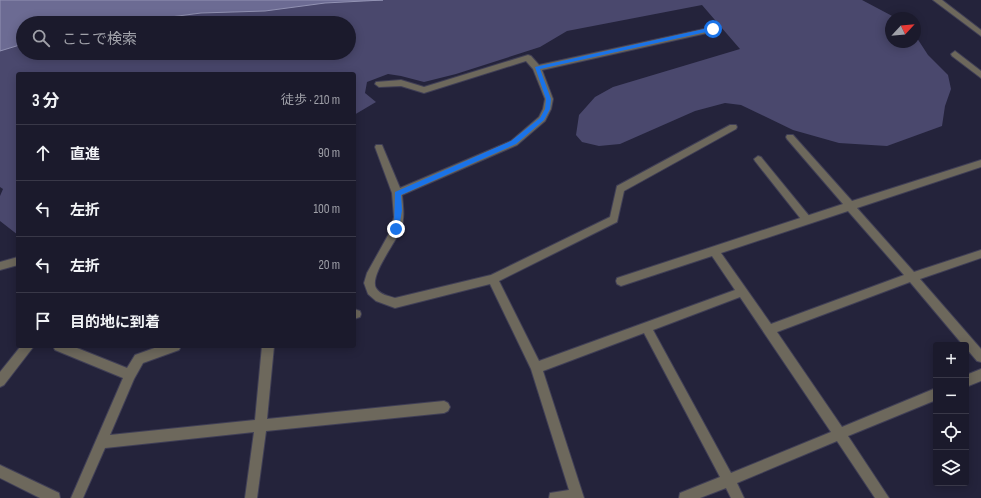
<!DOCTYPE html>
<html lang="ja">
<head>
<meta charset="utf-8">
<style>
	:root { --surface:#1b1a2c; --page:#282738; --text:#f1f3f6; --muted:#a0a1a9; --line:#393848 }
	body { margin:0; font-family:"Sofia Sans Condensed","Noto Sans JP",sans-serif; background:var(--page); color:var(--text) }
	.controls { position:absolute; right:12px; bottom:12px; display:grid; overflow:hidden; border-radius:4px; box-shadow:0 2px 10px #0003 }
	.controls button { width:36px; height:36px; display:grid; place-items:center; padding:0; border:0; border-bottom:1px solid var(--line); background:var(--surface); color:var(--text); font:20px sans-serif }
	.compass { position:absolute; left:885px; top:12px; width:36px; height:36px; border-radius:50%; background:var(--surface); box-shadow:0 2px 10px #0003; rotate:64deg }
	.stop { position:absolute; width:12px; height:12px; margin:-9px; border:3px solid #1a73e8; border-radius:50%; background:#fff }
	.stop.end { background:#1a73e8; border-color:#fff; box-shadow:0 1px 4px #0008 }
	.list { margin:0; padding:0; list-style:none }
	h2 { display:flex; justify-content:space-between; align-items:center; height:52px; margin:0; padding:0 16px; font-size:17px }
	h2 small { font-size:13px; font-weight:400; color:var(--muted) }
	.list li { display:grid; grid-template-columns:26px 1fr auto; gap:12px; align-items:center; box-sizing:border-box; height:56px; padding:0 16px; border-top:1px solid var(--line) }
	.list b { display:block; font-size:15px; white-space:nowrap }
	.list em { font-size:13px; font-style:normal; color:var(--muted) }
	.icon { flex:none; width:22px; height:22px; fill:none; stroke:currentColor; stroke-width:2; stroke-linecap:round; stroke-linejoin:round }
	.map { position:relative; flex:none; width:981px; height:498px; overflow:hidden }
	.search { position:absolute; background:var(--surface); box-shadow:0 2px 10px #0003; left:16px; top:16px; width:340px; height:44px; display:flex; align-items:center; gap:10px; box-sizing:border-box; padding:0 14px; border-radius:22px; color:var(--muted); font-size:15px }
	.panel { position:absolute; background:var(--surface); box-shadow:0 2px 10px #0003; left:16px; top:72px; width:340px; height:276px; border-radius:4px }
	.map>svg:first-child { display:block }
	.green { fill:#4a486d; fill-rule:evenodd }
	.water { fill:#6c6b93; stroke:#9292b3 }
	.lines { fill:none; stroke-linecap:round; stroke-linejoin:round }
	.lane-casing { stroke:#403f56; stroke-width:2 }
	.street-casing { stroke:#403f56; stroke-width:2 }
	.lane { fill:#6d685c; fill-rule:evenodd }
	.street { fill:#6d685c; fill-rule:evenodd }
	.route { fill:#1a73e8 }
</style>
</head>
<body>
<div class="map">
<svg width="981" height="498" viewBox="0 0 981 498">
	<rect width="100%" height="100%" fill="#24233b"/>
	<!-- green -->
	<path class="green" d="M0 0H862L896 18H891V42H915V35L928 55 948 75 951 89 945 106 942 126 887 146 839 143 793 130 741 105 725 103 695 111 620 144 599 146 582 142 576 135 579 115 595 97 613 87 740 49 702 5 567 31 540 47 456 74 424 82 401 76 388 74 367 82 365 93 376 102 354 115V74H18V235L0 221V196L3 189 0 187ZM23 23H349V53H23Z"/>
	<!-- water -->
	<path class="water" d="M0 0H383L325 3 265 11 201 13 155 19 138 23H23V44L0 51Z"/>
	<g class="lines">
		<defs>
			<path id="lane" d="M758 156 761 157 810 217 812 220 810 223H804L755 161 754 159Z
				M354 309 360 311 361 314 360 317 354 319Z"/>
			<path id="street" d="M933 0H942L981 30V36Z
				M713 27H716V31L542 70 553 99 551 109 545 121 517 145 402 195C403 206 405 218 401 229 396 242 369 276 376 288 380 295 389 296 395 298L491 275 610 217 617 186 730 125H736L737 127 736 129 624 191 617 222 499 281 539 361 735 290 712 256 621 286 617 284 616 281 617 278 843 204 787 139 786 137 787 135H793L852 201 981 160V167L857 208 914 272 981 250V258L920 279 981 349V362L977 361 966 348V345H963L910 282 777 332 842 427 936 388V400L848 436 889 498H875L837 441 737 483 744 498H731L726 488 700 498H679L680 493 720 477 644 333 543 371 584 498H549L550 493 569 490 531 369 490 284 395 308 376 301 368 294 364 283 367 273 391 230 394 217 392 193 375 147 376 145H382L400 188 511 141 539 117 543 109 545 99 533 69 526 61 424 93 401 86 379 87 375 84 376 82 401 80 424 87 528 55 531 56 539 65ZM848 211 904 275 771 324 721 253ZM740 297 831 432 731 473 653 330Z
				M955 51 981 71V78L952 56 951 54Z
				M18 257V265L0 270V262Z
				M21 346H34L4 385 0 387V372Z
				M53 346H72L127 368 135 355 160 346H181L179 350 143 363 134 379 110 435 255 420 262 346H274L267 419 444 401 448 403 450 407 448 411 444 413 266 431 257 498H245L254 432 105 448 83 498H71L123 378 55 350Z
				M981 369V381L966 387V375Z
				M0 465 59 493 60 498H40L0 478Z"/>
		</defs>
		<!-- lane casing -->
		<use href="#lane" class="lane-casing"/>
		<!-- street casing -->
		<use href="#street" class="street-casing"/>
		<!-- lane -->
		<use href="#lane" class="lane"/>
		<!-- street -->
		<use href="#street" class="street"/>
	</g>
	<!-- route -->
	<path class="route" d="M713 27 715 28V30L540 69 551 99 550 109 544 120 516 144 401 195 402 210 399 229 396 232 394 231 395 192 511 141 540 118 545 109 546 99 535 67Z"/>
</svg>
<div class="controls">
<button>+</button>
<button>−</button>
<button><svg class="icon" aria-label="locate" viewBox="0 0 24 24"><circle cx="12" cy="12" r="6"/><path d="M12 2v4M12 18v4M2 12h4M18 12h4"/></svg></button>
<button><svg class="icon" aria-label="layers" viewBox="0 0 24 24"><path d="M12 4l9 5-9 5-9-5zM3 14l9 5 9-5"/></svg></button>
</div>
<svg class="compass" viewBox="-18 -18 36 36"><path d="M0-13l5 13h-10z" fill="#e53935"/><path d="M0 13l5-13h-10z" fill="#a0a1a9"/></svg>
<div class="stop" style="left:713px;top:29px"></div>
<div class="stop end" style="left:396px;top:229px"></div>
<div class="search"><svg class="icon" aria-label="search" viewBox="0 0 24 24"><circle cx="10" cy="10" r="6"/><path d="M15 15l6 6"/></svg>ここで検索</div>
<section class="panel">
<h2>3 分<small>徒歩 · 210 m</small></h2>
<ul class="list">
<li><svg class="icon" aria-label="ahead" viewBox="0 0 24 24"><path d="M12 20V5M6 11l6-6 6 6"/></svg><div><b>直進</b></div><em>90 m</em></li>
<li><svg class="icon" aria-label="left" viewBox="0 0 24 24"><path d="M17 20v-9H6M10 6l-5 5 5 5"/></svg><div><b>左折</b></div><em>100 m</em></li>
<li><svg class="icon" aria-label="left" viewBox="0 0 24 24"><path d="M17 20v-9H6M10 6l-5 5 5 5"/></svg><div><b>左折</b></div><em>20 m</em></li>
<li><svg class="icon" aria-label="arrive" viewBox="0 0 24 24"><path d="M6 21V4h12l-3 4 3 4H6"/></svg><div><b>目的地に到着</b></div></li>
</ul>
</section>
</div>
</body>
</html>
